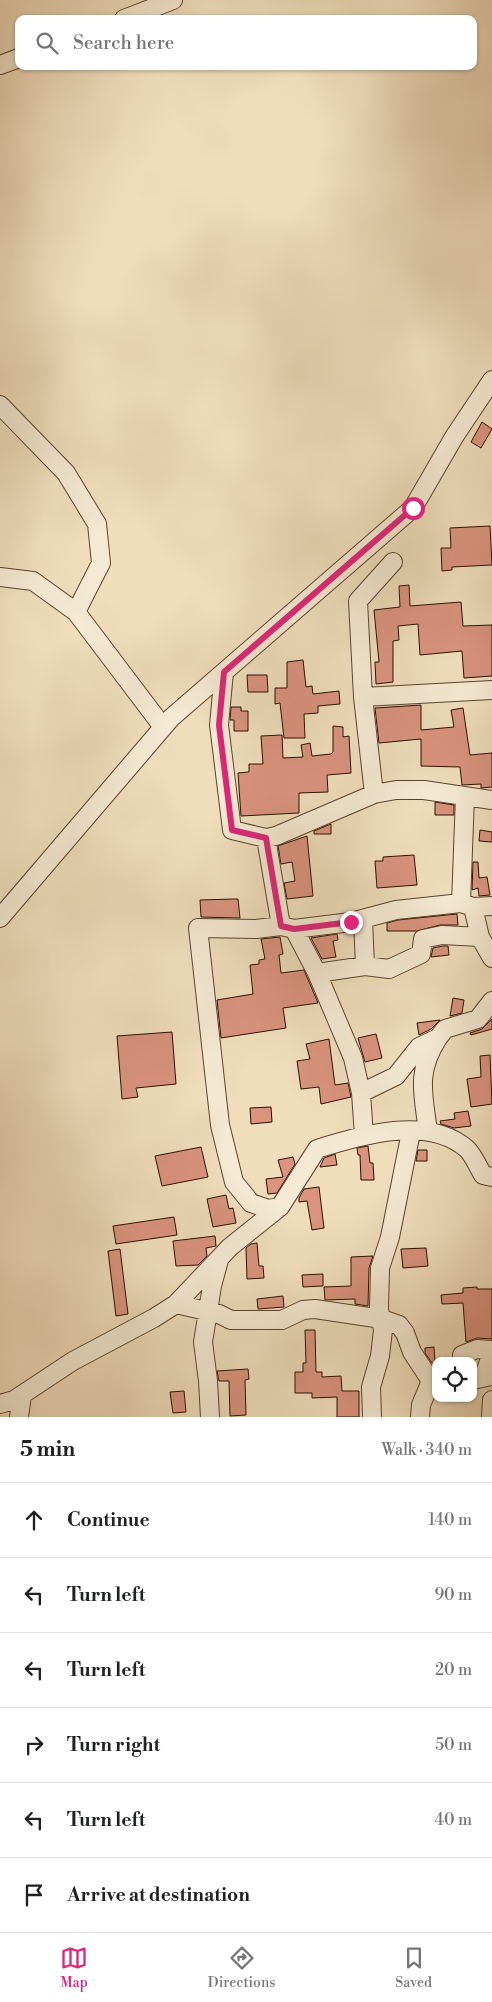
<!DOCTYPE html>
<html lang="en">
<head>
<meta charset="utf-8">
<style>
	:root { --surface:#fff; --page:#f6f6f6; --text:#202124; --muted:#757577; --line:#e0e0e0; --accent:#db2777 }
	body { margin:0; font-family:"Libre Bodoni",serif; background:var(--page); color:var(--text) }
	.controls { position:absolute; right:15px; bottom:15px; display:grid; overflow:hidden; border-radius:10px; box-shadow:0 1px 4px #0004 }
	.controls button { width:45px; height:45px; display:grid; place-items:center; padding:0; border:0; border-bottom:1px solid var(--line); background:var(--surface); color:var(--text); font:25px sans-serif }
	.stop { position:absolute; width:15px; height:15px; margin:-11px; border:4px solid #db2777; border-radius:50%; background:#fff }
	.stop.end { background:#db2777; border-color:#fff; box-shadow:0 1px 5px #0008 }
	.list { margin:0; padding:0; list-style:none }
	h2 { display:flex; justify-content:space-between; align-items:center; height:65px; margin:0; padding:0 20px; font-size:21px }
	h2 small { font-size:16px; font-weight:400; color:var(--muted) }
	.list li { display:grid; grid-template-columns:32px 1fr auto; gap:15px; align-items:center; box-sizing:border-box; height:75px; padding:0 20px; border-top:1px solid var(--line) }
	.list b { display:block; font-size:19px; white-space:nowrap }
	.list em { font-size:16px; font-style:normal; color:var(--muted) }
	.icon { flex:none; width:28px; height:28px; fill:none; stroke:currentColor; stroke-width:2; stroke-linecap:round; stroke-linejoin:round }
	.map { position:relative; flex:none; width:492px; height:1417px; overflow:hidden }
	.search { position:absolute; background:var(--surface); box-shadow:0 1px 4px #0004; left:15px; right:15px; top:15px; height:55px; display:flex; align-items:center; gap:12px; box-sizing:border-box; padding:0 18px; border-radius:10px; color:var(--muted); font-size:19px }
	.sheet { height:515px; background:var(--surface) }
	nav { display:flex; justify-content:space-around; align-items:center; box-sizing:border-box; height:70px; border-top:1px solid var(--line); background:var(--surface); font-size:14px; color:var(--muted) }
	nav a { display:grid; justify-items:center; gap:2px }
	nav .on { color:var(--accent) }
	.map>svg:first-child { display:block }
	.building { fill:#d9937e; stroke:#2a0f00 }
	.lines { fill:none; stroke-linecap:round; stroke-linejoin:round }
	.minor-casing { stroke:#5b422f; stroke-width:20 }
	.minor { stroke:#f5e9d3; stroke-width:18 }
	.route { stroke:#db2777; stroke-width:6 }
</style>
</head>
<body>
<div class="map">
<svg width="492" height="1417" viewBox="0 0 492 1417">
	<rect width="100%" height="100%" fill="#efddbc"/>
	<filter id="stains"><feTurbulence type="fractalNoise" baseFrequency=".004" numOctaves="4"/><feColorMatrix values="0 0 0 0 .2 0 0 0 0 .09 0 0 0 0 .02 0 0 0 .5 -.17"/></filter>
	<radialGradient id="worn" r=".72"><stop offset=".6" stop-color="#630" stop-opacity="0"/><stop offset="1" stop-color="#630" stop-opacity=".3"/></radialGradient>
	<!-- building -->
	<path class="building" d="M482 422 492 429 481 448 471 442Z
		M490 526 492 565 452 567V570L442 571 441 548H451L450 528Z
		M409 585 410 606 461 602 463 626 492 625V676L464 678 462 651 420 655 418 624 398 626 399 640 393 641V682L376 684 375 662H379L374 610 400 607 399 586Z
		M303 660 306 687 312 686 313 694 339 691 340 704 318 706V713L304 714 305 738H284L280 703 275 704V688H287V662Z
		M247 675H267L268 692H248Z
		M421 705V730L454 727 451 710 463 708 470 755 492 753V787L481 788V784L462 785 460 767 421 766V739L379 743 375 708Z
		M231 707H241V711H248V731H234V720H230Z
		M333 726 343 727V737L349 736 351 773 327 775 328 792 299 793V813L241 816 238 773 249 772V764H263L261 736 282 735 283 758 303 757 301 745 310 743 312 756 331 754 333 752Z
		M435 802 454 805V815H435Z
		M331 824V834H314V831Z
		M480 830 492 832V842L479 841Z
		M307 836 313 896 287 899 284 883 295 881 292 862 281 864 278 846Z
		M414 855 417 885 377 888 375 861H383V857Z
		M473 862H478L479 878 487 877 490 895 479 896 478 888 472 890Z
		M233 899H238L240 918 201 917 200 900Z
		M457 914 458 925H440L417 931H387V923L398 920Z
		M337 934 338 940 333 941 336 957 322 959 311 938Z
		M280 937 283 954 279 955 281 973 304 970 318 1003 283 1008 286 1028 221 1038 217 1000 253 994 250 965 259 964V960L265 959 261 939Z
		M443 946H448L449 955 431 957 433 948Z
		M453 998 464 1000 462 1013 450 1016Z
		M492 1019V1029L471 1035 470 1033 482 1029Z
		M440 1020 431 1029 419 1035 417 1023Z
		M172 1032 176 1084 136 1088 138 1097 122 1099 117 1036Z
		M376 1034 382 1058 365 1062 358 1038Z
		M329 1039 335 1085 348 1083 351 1097 321 1104 319 1087 301 1089 297 1061 310 1059 306 1044Z
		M490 1055 492 1104 471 1107 467 1079 481 1077 480 1056Z
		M271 1107 272 1122 251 1124 250 1108Z
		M468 1111 471 1126 454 1128 441 1124 440 1121 455 1119 454 1113Z
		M368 1146 370 1163H373L374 1180H361L360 1155H358L357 1148Z
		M201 1147 208 1177 162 1186 155 1156Z
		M418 1150H427V1161H416Z
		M335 1154 337 1165 320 1167 324 1158Z
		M293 1157 295 1164 277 1193 268 1194 266 1179 283 1177 278 1160Z
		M319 1187 324 1228 312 1230 307 1201 299 1202V1198L304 1189Z
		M226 1195 229 1209 233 1208 236 1223 213 1227 207 1199Z
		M174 1217 177 1235 116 1244 113 1226Z
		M215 1236 216 1246 206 1248 207 1256 198 1265 176 1266 173 1241Z
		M257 1243 259 1266H263L264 1278 247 1279 246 1248 251 1244Z
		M426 1248 428 1266 403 1268 401 1249Z
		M120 1249 128 1314 116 1316 108 1251Z
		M373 1256 369 1268 368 1306 355 1304V1299L325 1300 324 1287 351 1286V1257Z
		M323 1274V1286L303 1287 302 1275Z
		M477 1287V1289H492V1339L477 1338 466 1342 463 1303 442 1304 441 1295 463 1293V1288Z
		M283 1296 284 1307 258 1309 257 1299Z
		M305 1330H315L316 1372H322V1377L341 1376 342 1391H359V1417H337V1397L312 1398V1393H295V1372H303V1363H306Z
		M434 1347 435 1363H432L425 1353V1348Z
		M248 1369 249 1379 245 1380 246 1415 230 1416 229 1381H219L217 1371Z
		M184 1391 186 1412 173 1413 170 1392Z"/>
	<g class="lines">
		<defs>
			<path id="minor" d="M124 19 173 0
				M0 65 19 58
				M0 405 66 473 97 524 101 563 76 612 163 727
				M0 577 33 581 76 612
				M224 672 219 725 232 830 266 838 276 836 374 794 396 790H424L492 800
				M363 697 492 690
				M374 794 363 697 358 601 393 562
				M266 838 281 926
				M461 903 465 796
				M473 907 480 937 492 958
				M0 918 171 718 413 508 454 437 492 380
				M363 919 365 966
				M294 929 317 973 353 1058 361 1093 364 1136
				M317 973 365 966 389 969 421 954 423 939 442 935 480 937
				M361 1093 396 1076 419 1047 438 1038 445 1029 478 1019 492 1001
				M428 1131C423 1093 416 1072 438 1038
				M280 1207 268 1209 251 1203 234 1182 220 1125 198 928 256 929 281 926 294 929 351 922 396 910 461 903 473 907 492 906
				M176 1304 219 1314 231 1320H282L303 1310 315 1309 382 1319 399 1325 405 1333 412 1352 431 1381
				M462 1355 477 1349 492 1350
				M473 1380 491 1376 486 1370 492 1353
				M0 1404 14 1400 73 1361 154 1318 176 1304 230 1247 280 1207 317 1149C361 1135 428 1115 467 1149 474 1156 478 1167 483 1175L492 1177
				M19 1417 22 1395
				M210 1417 208 1381 203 1342 212 1286 219 1260
				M372 1417 371 1387 380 1356 383 1330 379 1309 380 1268 390 1237 411 1132
				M420 1417 421 1405 431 1381H436
				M491 1417 492 1400"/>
		</defs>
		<!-- minor casing -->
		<use href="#minor" class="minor-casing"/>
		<!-- minor -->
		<use href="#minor" class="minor"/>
	</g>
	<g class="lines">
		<!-- route -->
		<path class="route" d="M351 922 294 929 281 926 266 838 232 830 219 725 224 672 413 508"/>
	</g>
	<rect width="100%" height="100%" filter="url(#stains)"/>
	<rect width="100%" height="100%" fill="url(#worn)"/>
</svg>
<div class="controls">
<button><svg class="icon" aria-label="locate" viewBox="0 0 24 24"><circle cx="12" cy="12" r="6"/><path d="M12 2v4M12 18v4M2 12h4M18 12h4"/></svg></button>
</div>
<div class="stop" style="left:413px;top:508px"></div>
<div class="stop end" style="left:351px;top:922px"></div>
<div class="search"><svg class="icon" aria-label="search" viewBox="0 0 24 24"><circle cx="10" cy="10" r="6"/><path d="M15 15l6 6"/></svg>Search here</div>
</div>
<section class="sheet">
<h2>5 min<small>Walk · 340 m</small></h2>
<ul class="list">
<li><svg class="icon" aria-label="ahead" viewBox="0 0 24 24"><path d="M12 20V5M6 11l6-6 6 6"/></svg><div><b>Continue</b></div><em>140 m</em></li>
<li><svg class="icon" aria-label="left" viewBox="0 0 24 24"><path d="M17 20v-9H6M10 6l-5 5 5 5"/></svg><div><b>Turn left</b></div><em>90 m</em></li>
<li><svg class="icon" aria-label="left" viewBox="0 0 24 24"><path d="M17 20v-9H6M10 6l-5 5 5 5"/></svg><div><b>Turn left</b></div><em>20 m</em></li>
<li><svg class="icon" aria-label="right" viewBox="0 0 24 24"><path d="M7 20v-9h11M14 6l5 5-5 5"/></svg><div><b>Turn right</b></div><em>50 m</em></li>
<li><svg class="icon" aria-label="left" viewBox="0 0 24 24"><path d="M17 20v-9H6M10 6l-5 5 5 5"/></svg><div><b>Turn left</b></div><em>40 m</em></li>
<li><svg class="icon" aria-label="arrive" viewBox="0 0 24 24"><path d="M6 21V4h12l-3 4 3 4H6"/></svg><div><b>Arrive at destination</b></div></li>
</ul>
</section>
<nav>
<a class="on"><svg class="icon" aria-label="map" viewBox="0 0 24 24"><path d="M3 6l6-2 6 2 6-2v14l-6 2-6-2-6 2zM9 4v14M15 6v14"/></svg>Map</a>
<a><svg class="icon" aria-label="directions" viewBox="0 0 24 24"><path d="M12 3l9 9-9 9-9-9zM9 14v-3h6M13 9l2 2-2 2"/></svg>Directions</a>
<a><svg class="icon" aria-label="saved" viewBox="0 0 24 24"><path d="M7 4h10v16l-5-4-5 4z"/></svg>Saved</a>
</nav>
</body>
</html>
